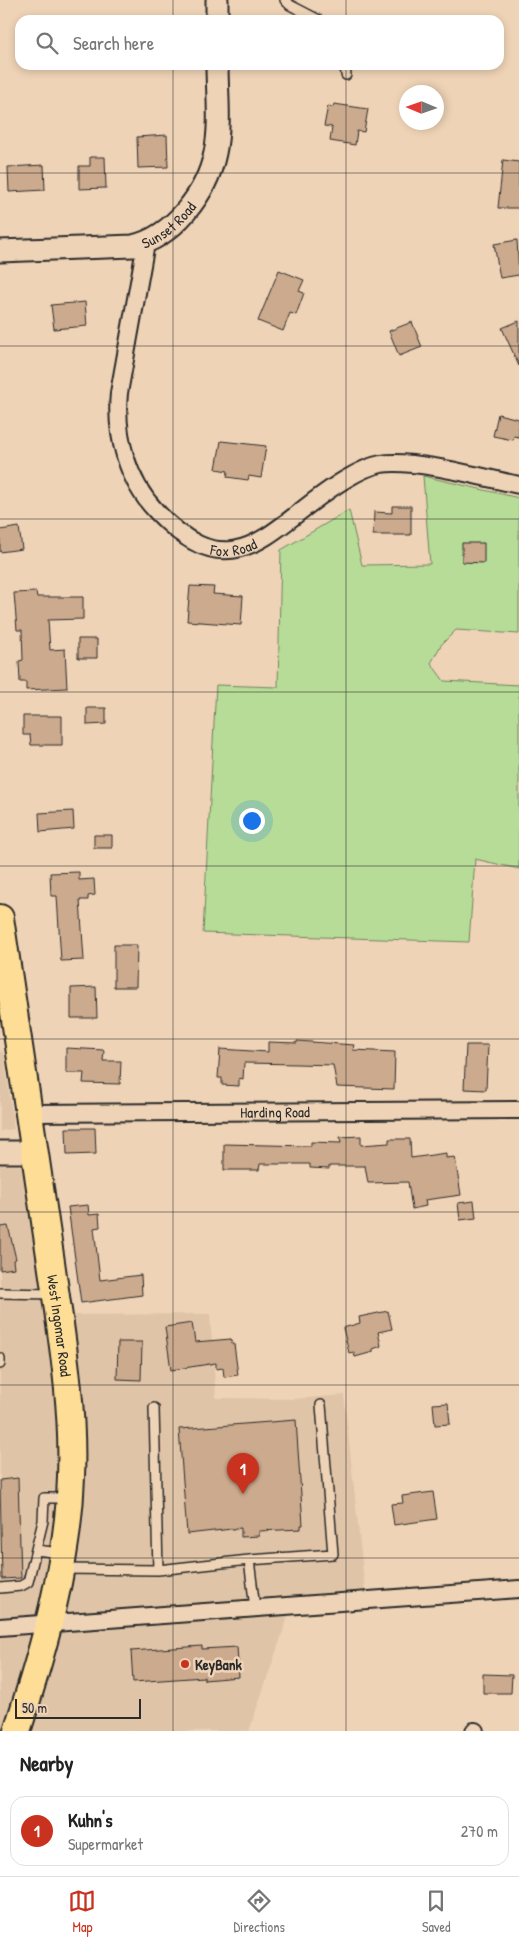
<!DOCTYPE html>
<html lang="en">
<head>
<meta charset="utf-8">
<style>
	:root { --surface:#fff; --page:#f2f2f2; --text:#222; --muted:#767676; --line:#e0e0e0; --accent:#c8321e }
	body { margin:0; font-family:"Patrick Hand",sans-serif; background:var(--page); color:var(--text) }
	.compass { position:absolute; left:399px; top:85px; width:45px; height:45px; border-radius:50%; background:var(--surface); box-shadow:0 2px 8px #0003; rotate:272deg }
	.scale { position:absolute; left:15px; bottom:12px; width:126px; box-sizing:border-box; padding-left:5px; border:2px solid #2b2b2b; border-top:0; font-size:14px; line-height:18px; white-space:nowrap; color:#2b2b2b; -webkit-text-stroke:4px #efd3b6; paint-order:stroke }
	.you { position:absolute; left:251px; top:820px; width:18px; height:18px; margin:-12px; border:4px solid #fff; border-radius:50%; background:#1a73e8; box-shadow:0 0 0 8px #1a73e833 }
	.badge { display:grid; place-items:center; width:32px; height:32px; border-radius:50%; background:var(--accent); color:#fff; font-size:16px; font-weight:700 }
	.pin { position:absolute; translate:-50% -41px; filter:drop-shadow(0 1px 2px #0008) }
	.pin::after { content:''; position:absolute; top:26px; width:18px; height:15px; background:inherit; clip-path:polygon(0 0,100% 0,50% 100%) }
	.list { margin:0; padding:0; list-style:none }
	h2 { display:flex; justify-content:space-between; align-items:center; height:65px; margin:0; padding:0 20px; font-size:21px }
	h2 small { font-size:16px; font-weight:400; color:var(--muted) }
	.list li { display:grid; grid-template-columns:32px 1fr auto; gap:15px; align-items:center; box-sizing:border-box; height:70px; margin:0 10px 10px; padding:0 10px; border:1px solid var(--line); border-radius:15px }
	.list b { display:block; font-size:19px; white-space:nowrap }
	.list p { margin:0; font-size:16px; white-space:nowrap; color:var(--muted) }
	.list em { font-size:16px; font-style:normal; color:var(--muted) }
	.icon { flex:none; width:28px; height:28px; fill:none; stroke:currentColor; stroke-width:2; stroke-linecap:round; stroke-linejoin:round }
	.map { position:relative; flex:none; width:519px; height:1731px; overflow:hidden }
	.search { position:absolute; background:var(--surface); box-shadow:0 2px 8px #0003; left:15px; right:15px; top:15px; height:55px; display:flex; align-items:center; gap:12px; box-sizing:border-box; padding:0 18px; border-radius:15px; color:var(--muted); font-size:19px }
	.sheet { height:145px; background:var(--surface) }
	nav { display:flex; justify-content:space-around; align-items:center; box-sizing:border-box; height:70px; border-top:1px solid var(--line); background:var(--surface); font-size:14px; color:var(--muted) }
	nav a { display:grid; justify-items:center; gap:2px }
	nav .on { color:var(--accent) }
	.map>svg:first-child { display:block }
	.built { fill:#e0c4a7 }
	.green { fill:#b6dc97; stroke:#708461 }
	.building { fill:#ccaa8d; stroke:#2b2b2b }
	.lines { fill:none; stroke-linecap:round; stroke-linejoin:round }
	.service-casing { stroke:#2b2b2b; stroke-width:12 }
	.minor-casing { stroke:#2b2b2b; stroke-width:20 }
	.tertiary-casing { stroke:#2b2b2b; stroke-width:25 }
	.primary-casing { stroke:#2b2b2b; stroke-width:30 }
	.service { stroke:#efd3b6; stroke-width:9 }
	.minor { stroke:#efd3b6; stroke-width:16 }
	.tertiary { stroke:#efd3b6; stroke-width:21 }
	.primary { stroke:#fede96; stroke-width:26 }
	.grid { fill:none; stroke:#2b2b2b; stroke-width:1; stroke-opacity:0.55 }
	.poi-dot { fill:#c8321e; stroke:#efd3b6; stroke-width:2 }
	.labels { text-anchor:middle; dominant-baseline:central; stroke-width:5; stroke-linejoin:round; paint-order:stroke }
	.street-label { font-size:15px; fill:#2b2b2b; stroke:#efd3b6 }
	.poi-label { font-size:15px; font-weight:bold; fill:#2b2b2b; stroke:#efd3b6; text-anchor:start }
</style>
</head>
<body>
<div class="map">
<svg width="519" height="1731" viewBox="0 0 519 1731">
	<rect width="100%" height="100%" fill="#efd3b6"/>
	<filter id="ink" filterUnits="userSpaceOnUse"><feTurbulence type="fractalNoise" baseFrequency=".02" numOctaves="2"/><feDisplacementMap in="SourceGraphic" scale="10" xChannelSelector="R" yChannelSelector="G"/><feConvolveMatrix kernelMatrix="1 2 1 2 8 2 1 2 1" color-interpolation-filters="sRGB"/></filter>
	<g filter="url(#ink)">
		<!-- built -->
		<path class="built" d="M0 1050 4 1054 14 1129 0 1131Z
			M0 1165 25 1166 58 1404 59 1471 50 1558 32 1644 6 1731H0Z
			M210 1314 216 1398 293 1399 344 1395 366 1600 292 1605 249 1731H17L59 1583 58 1315Z"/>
		<!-- green -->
		<path class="green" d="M423 476 519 498V634L456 630 441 645 431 663 444 681 519 685V869L475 859 469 942 203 933 216 685 278 687 281 550 349 510 362 565 430 564Z"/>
		<!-- building -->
		<path class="building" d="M334 104 368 109 364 132 357 131 355 145 330 141 332 127 324 126 328 106 333 107Z
			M167 135 168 167 138 168 137 137Z
			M90 157H105L106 188 79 189V166H90Z
			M503 160 519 162V208H498Z
			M44 165 45 190 9 192 8 167Z
			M517 240 519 275 500 278 494 244Z
			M279 270 304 280 299 291 304 293 296 315 290 313 283 331 258 321Z
			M85 302 87 326 54 329 51 305Z
			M519 321V366L502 328Z
			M412 322 422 347 399 356 389 331Z
			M498 414 519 419V437L514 436 513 440 493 436Z
			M221 441 266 446 261 478 249 476 248 480 227 477 228 471 216 469Z
			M392 506H411V535H373L374 512 392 513Z
			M19 527 22 549 0 552V530Z
			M462 543H484V563L462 562Z
			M190 586 214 587 213 594 243 596 241 625 187 621Z
			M36 592 37 597H83V619L48 620 50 650 65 649 67 688 26 690V682H20L19 661 23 660 22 630H17L14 593Z
			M78 639H97V658H78Z
			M87 708H106V724L87 725Z
			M23 716H62V745H31L30 735H23Z
			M73 811 74 829 40 832 39 813Z
			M94 835H112V848H94Z
			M79 872V880L94 879 95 895 88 896V900H80L84 960 61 961 57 896H51L50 873Z
			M114 945H137L136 987H114Z
			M96 987 97 1018H71V988Z
			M297 1041 354 1045 353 1050 395 1052 394 1089 337 1087 333 1065 297 1064 244 1063 243 1079 239 1078V1086L222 1085V1078H218L220 1049 268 1052V1042L297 1043Z
			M466 1045H488L486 1090 464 1089Z
			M66 1048 104 1050 103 1061H121L120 1084 83 1083 84 1073H66Z
			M66 1128H95L96 1154 67 1155Z
			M361 1136V1145L389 1143V1139H410L411 1158 446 1153V1158L455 1157 461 1195 425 1200 426 1206 412 1209 408 1182 368 1183 365 1166H329V1169L310 1168V1164H260L259 1170H224V1144L311 1146V1142L341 1143 340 1137Z
			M474 1201 476 1218 460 1220 458 1203Z
			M88 1205 89 1215 99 1214 100 1227 94 1228 100 1280 141 1275 142 1295 81 1303 68 1207Z
			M8 1226 16 1259 13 1260 14 1268 0 1270V1227Z
			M388 1311 392 1329 378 1332 381 1346 373 1349V1352L355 1357 354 1352 349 1353 343 1328 360 1323 359 1317Z
			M192 1323 195 1342 231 1339 232 1344H234L238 1375 224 1377 223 1368 216 1369V1363L171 1370 165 1327Z
			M118 1342H142L141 1380 117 1379Z
			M448 1403 450 1424 435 1425 433 1404Z
			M296 1420 303 1525H301V1529L259 1531V1536L241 1537V1528L187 1534 179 1429Z
			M18 1478 21 1578 2 1579 0 1480Z
			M433 1492 437 1519 394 1525 391 1504 403 1503 402 1496Z
			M202 1646V1649L237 1647 239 1677 204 1680V1677L133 1682 131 1651Z
			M483 1674 512 1675 511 1693H483Z"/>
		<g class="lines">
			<defs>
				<path id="service" d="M285 0 290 5 319 20
					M345 65 346 75
					M0 1293 53 1294
					M0 1358V1364
					M36 1550 61 1553
					M62 1569 158 1570 154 1408
					M158 1570 249 1560
					M0 1588 21 1586 28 1582 43 1521 44 1498H66
					M255 1608 249 1560 333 1554 321 1405"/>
				<g id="minor">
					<path id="s1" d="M146 243 119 393C115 435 127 481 157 512 237 597 275 520 346 479 356 473 369 466 381 464 412 458 486 478 519 485"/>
					<path id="s2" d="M30 1113 519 1110"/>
					<path d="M0 1627 519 1589"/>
					<path d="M474 1731H475"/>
				</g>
				<g id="tertiary">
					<path d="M217 0V20"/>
					<path id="s3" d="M0 251 133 246C173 237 207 193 215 153 221 125 217 93 217 65"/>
					<path d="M0 1152H36"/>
				</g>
				<g id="primary">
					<path id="s4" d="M0 918C18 1033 35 1148 51 1262 61 1333 74 1405 71 1477 68 1565 44 1648 17 1731"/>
				</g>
			</defs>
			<!-- service casing -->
			<use href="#service" class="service-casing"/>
			<!-- minor casing -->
			<use href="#minor" class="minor-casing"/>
			<!-- tertiary casing -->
			<use href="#tertiary" class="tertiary-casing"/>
			<!-- primary casing -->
			<use href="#primary" class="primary-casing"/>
			<!-- service -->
			<use href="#service" class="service"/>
			<!-- minor -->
			<use href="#minor" class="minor"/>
			<!-- tertiary -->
			<use href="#tertiary" class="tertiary"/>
			<!-- primary -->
			<use href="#primary" class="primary"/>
		</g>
	</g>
	<!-- grid -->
	<path class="grid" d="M173 0V20M346 0V20M173 65V1731M346 65V1731M0 173H519M0 346H519M0 519H519M0 692H519M0 866H519M0 1039H519M0 1212H519M0 1385H519M0 1558H519"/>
	<!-- markers -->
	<circle class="poi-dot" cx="185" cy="1664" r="5"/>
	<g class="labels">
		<!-- street labels -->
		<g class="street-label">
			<text stroke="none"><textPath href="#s3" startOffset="175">Sunset Road</textPath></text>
			<text stroke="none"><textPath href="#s1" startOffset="370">Fox Road</textPath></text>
			<text stroke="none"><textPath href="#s2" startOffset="245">Harding Road</textPath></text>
			<text stroke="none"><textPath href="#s4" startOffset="412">West Ingomar Road</textPath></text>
		</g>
		<!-- poi labels -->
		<g class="poi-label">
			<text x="195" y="1664">KeyBank</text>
		</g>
	</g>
</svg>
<svg class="compass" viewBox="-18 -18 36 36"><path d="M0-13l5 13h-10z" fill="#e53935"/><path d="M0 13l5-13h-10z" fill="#767676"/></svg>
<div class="scale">50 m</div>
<div class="you"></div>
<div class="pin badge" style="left:243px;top:1494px">1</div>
<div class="search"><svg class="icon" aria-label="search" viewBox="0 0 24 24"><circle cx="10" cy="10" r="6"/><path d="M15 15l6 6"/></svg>Search here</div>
</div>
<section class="sheet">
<h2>Nearby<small></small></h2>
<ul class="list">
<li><span class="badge">1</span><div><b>Kuhn's</b><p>Supermarket</p></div><em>270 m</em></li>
</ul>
</section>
<nav>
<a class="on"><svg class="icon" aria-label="map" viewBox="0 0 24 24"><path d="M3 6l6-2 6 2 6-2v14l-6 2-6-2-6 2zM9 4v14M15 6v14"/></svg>Map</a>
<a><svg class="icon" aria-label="directions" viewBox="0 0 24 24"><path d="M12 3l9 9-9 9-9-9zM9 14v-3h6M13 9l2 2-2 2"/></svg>Directions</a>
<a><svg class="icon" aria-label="saved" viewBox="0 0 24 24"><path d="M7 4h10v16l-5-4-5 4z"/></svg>Saved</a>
</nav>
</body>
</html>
